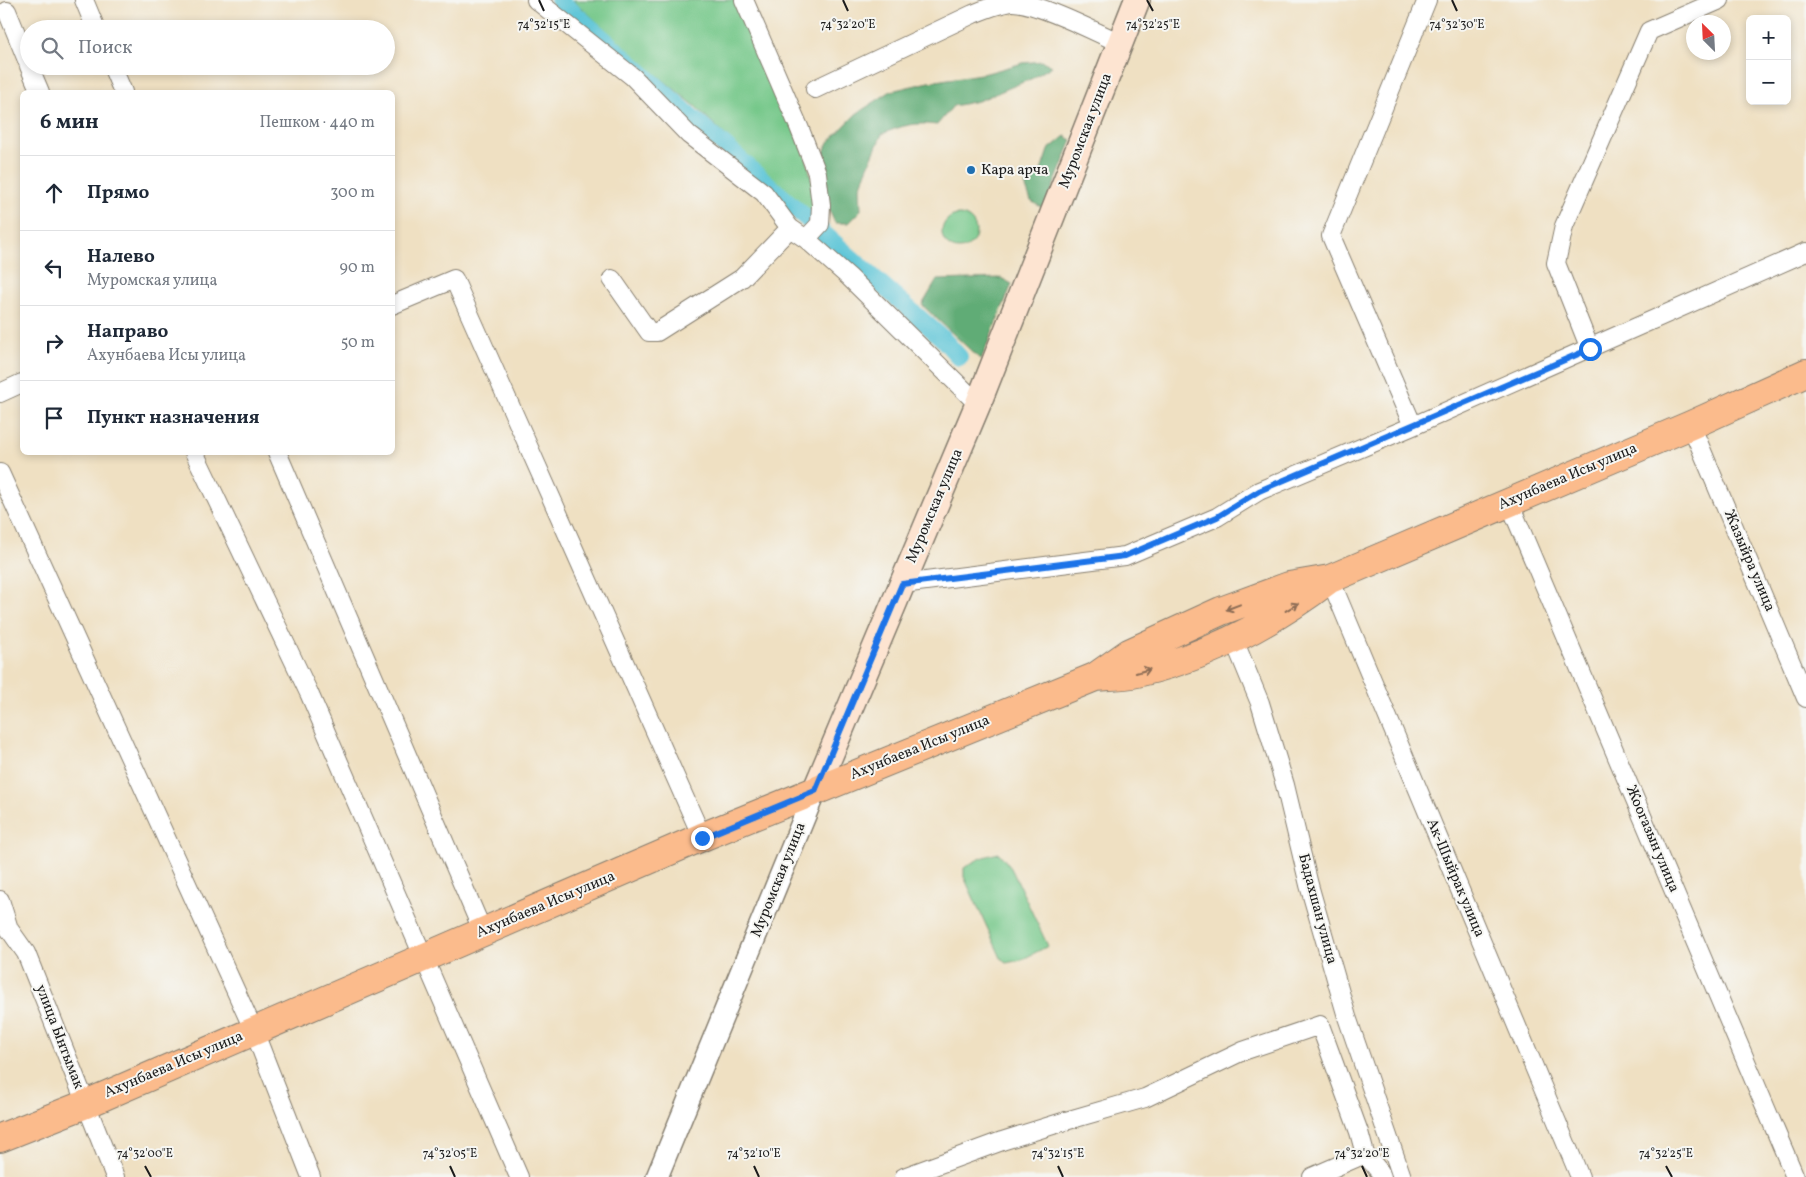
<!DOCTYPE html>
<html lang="ru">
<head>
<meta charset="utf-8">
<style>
	:root { --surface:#fff; --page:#f2f2f3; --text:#1f2937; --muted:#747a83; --line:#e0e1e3 }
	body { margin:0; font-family:Vollkorn,serif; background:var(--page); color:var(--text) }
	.controls { position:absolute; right:15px; top:15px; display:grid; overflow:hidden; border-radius:8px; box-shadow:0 2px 8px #0003 }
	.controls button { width:45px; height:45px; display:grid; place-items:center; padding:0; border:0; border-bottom:1px solid var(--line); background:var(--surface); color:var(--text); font:25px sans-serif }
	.compass { position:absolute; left:1686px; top:15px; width:45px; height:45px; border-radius:50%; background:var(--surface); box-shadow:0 2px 8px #0003; rotate:336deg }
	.stop { position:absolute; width:15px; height:15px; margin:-11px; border:4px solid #1a73e8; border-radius:50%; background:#fff }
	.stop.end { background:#1a73e8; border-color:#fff; box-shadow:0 1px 5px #0008 }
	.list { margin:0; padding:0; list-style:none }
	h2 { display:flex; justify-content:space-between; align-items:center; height:65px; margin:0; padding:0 20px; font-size:21px }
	h2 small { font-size:16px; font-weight:400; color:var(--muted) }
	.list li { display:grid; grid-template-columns:32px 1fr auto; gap:15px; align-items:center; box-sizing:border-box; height:75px; padding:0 20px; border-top:1px solid var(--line) }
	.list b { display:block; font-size:19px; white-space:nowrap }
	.list p { margin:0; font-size:16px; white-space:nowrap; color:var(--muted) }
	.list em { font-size:16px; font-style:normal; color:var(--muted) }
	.icon { flex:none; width:28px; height:28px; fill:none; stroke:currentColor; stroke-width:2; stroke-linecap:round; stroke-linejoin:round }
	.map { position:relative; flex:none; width:1806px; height:1177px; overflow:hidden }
	.search { position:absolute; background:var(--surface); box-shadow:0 2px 8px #0003; left:20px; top:20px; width:375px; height:55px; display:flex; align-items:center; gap:12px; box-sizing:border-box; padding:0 18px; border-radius:28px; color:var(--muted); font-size:19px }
	.panel { position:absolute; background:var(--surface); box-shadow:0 2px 8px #0003; left:20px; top:90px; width:375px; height:365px; border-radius:8px }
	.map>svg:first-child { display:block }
	.green { fill:#76c88a; stroke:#497253 }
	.forest { fill:#60ac76; stroke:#3e6449 }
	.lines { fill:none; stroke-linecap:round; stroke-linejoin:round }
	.canal { stroke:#5bc5d7; stroke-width:18 }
	.minor-casing { stroke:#867e6f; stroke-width:20 }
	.tertiary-casing { stroke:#867e6f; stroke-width:24 }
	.secondary-casing { stroke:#867e6f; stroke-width:28 }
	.primary-casing { stroke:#867e6f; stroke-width:30 }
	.minor { stroke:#fff; stroke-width:18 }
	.tertiary { stroke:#fff; stroke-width:21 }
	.secondary { stroke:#fde4d1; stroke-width:25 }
	.primary { stroke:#fbbb8c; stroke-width:28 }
	.oneway { stroke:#8c6c54 }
	.route { stroke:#1a73e8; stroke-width:6 }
	.ticks { fill:none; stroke:#1c1c1c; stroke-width:2 }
	.poi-dot { fill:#1f6fb2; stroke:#f6f6f2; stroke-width:2 }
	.labels { text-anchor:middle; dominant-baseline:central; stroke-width:4; stroke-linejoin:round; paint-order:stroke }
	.street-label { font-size:15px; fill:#1c1c1c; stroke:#f6f6f2 }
	.poi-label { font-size:15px; fill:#1c1c1c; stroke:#f6f6f2; text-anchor:start }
	.ticks-label { font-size:12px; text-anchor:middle; fill:#1c1c1c; stroke:#f6f6f2; stroke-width:4; stroke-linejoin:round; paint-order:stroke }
</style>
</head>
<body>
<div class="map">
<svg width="1806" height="1177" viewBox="0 0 1806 1177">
	<rect width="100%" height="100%" fill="#f6f6f2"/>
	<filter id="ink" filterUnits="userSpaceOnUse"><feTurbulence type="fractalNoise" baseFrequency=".02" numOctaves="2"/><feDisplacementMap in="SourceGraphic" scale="10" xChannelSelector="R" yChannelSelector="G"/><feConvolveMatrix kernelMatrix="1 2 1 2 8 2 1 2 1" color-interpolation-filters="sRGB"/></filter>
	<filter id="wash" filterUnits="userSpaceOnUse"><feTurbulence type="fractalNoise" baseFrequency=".0096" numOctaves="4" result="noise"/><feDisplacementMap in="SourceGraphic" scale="20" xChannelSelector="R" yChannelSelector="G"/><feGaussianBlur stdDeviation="1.12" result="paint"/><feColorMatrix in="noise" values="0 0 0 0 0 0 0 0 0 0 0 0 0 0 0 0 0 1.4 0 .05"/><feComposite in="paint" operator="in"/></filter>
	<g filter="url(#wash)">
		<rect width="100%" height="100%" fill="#efe0c2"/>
		<!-- green -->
		<path class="green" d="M573 0H738L807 160 815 196 813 220 695 106 636 58Z
			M942 232a17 17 0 1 1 34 0a17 17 0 1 1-34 0Z
			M999 853 1011 868 1048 946 1021 960 1006 963 1002 960 964 877V868C975 860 985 856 999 853Z"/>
		<!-- forest -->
		<path class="forest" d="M1042 61 1052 66 1033 78 978 101 953 106 937 125C915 122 903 125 882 134L867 169 860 188 861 210 848 223H835L829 210 821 162 827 144 856 114 891 91 929 82 987 73 1023 63Z
			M1065 136 1072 140 1044 209 1031 201 1025 185 1041 171 1048 150Z
			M1001 278 1012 284 981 360 922 305 937 280Z"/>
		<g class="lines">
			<!-- canal -->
			<path class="canal" d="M559 0 942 338 959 357"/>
		</g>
	</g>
	<g filter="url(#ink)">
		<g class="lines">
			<defs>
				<path id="minor" d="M84 0 96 29
					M536 0 633 77 689 135 764 193 790 228 806 239 849 277 978 404
					M744 0 799 127 817 173 821 205 820 224 806 239
					M7 11 29 65
					M29 66 40 92
					M112 66 123 92
					M815 89 973 14C985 9 997 4 1010 2 1033 0 1096 32 1120 43
					M612 279 649 332H657L742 278 790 228
					M392 305 454 279 702 837
					M1590 349 1556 263 1564 226 1649 31 1720 0
					M0 393 22 383
					M1691 425 1806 698
					M1413 426 1331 236 1427 0
					M194 452 309 693 519 1177
					M277 452 483 932
					M0 473 254 1031 311 1177
					M1509 502 1795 1177
					M1330 579 1580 1177
					M902 584 1125 556 1217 517 1259 491 1413 426 1806 252
					M1234 640 1260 703 1285 785 1309 885 1347 1017 1402 1177
					M0 900 9 929 26 953 115 1177
					M904 1177 1002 1141 1069 1120 1145 1098 1243 1051 1320 1025 1359 1132 1365 1154 1380 1172 1382 1177
					M1312 1177 1365 1154"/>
				<path id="tertiary" d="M657 1177 815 791"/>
				<path id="secondary" d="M815 791 978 404 1137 0"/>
				<path id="primary" d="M1095 677C1109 676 1124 676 1137 673 1208 657 1269 625 1327 581
					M0 1138 86 1104 702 837 1095 677 1129 653 1221 611 1289 586 1330 579 1691 425 1806 373"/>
			</defs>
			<!-- minor casing -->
			<use href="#minor" class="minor-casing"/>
			<!-- tertiary casing -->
			<use href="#tertiary" class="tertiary-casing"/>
			<!-- secondary casing -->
			<use href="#secondary" class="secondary-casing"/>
			<!-- primary casing -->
			<use href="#primary" class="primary-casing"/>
			<!-- minor -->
			<use href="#minor" class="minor"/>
			<!-- tertiary -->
			<use href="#tertiary" class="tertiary"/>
			<!-- secondary -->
			<use href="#secondary" class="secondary"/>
			<!-- primary -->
			<use href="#primary" class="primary"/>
		</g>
		<!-- one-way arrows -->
		<defs><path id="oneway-shaft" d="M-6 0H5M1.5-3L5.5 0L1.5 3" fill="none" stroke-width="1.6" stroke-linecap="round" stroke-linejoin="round" transform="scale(1.25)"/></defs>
		<g class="oneway">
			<use href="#oneway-shaft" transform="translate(1233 607) rotate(159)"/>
			<use href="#oneway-shaft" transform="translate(1292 607) rotate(-31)"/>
			<use href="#oneway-shaft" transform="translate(1143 671) rotate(-16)"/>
		</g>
	</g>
	<g class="lines" filter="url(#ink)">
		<!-- route -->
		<path class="route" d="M702 838 815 791 902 584 1125 556 1217 517 1259 491 1590 349"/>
	</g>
	<!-- ticks -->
	<path class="ticks" d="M539 0 544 11M843 0 848 11M1147 0 1153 11M1452 0 1457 11M145 1166 151 1177M450 1166 455 1177M754 1166 759 1177M1058 1166 1063 1177M1362 1166 1367 1177M1666 1166 1672 1177"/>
	<!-- markers -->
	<circle class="poi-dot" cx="971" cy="170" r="5"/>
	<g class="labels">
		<!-- street labels -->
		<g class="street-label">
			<text transform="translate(1086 131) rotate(-69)">Муромская улица</text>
			<text transform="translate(1568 477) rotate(-23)">Ахунбаева Исы улица</text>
			<text transform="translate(935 506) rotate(-67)">Муромская улица</text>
			<text transform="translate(1749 561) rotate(67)">Жазыйра улица</text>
			<text transform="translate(920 748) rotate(-22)">Ахунбаева Исы улица</text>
			<text transform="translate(1652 839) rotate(67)">Жоогазын улица</text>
			<text transform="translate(1455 878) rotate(67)">Ак-Шыйрак улица</text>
			<text transform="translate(779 880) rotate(-68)">Муромская улица</text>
			<text transform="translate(546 905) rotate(-23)">Ахунбаева Исы улица</text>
			<text transform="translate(1317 909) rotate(75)">Бадахшан улица</text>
			<text transform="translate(59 1037) rotate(69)">улица Ынтымак</text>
			<text transform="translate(174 1065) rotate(-23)">Ахунбаева Исы улица</text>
		</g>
		<!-- poi labels -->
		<g class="poi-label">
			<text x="981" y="170">Кара арча</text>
		</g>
	</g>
	<g class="ticks-label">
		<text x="1457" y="28">74°32'30"E</text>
		<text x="544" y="28">74°32'15"E</text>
		<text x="848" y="28">74°32'20"E</text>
		<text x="1153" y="28">74°32'25"E</text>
		<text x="145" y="1157">74°32'00"E</text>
		<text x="450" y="1157">74°32'05"E</text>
		<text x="754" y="1157">74°32'10"E</text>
		<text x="1058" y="1157">74°32'15"E</text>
		<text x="1362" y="1157">74°32'20"E</text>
		<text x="1666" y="1157">74°32'25"E</text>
	</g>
</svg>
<div class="controls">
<button>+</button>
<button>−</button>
</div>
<svg class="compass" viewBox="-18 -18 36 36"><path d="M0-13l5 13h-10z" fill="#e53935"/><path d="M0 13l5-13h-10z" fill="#747a83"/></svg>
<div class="stop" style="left:1590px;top:349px"></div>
<div class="stop end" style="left:702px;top:838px"></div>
<div class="search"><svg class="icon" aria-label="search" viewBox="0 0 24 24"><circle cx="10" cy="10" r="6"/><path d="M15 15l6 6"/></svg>Поиск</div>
<section class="panel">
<h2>6 мин<small>Пешком · 440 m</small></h2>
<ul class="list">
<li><svg class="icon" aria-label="ahead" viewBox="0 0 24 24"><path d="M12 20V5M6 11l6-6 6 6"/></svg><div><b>Прямо</b></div><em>300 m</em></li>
<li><svg class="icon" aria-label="left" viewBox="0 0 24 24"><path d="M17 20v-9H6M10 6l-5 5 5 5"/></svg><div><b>Налево</b><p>Муромская улица</p></div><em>90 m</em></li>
<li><svg class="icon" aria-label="right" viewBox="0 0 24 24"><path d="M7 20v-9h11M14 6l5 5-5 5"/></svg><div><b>Направо</b><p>Ахунбаева Исы улица</p></div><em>50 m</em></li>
<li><svg class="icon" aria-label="arrive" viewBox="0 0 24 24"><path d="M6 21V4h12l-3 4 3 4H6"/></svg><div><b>Пункт назначения</b></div></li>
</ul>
</section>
</div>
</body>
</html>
